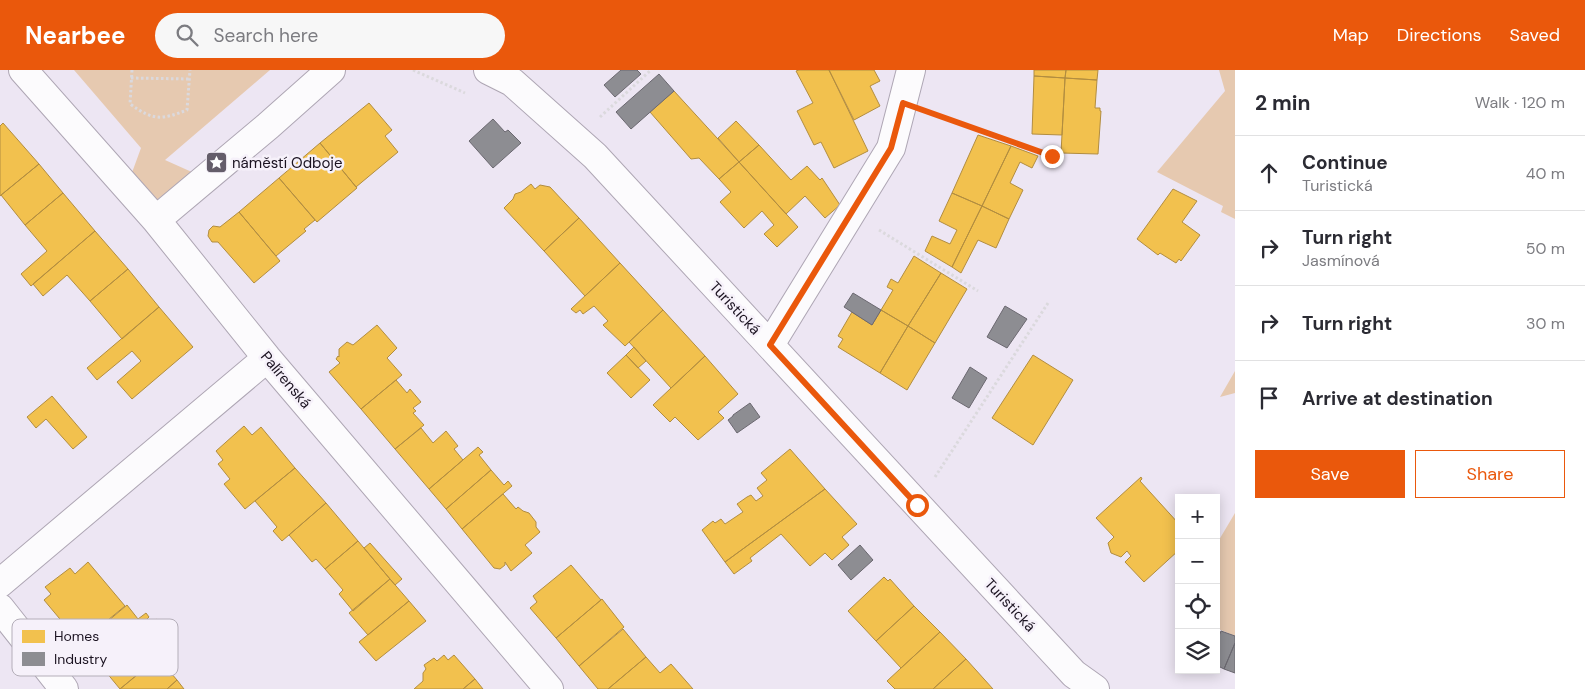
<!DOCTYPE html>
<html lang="en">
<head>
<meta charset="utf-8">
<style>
	:root { --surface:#fff; --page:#f7f7f7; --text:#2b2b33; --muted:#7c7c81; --line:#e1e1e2; --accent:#ea580c }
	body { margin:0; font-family:"DM Sans",sans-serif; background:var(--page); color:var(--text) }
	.controls { position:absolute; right:15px; bottom:15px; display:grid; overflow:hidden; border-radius:0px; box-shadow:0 2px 12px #0003 }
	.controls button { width:45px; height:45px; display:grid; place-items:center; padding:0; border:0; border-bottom:1px solid var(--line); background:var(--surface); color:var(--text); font:25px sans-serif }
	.stop { position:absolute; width:15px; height:15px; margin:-11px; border:4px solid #ea580c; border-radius:50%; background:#fff }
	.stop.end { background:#ea580c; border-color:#fff; box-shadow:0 1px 5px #0008 }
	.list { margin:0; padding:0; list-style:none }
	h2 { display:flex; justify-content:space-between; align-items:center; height:65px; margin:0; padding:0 20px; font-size:21px }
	h2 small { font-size:16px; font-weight:400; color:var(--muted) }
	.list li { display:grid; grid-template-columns:32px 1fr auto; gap:15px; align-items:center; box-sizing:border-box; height:75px; padding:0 20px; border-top:1px solid var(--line) }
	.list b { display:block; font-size:19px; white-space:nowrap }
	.list p { margin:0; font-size:16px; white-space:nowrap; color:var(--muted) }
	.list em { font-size:16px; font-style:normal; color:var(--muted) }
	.actions { display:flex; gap:10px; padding:15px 20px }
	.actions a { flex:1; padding:11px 0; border:1px solid var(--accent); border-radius:0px; text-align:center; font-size:18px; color:var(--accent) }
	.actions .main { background:var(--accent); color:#fff }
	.icon { flex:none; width:28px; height:28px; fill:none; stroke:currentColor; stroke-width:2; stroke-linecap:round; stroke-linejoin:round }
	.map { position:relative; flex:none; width:1235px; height:619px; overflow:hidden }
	header { display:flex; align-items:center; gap:30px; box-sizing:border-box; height:70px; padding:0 25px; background:var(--accent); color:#fff }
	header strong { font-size:24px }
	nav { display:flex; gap:28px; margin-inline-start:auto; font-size:18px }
	.search { width:350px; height:45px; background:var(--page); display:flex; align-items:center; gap:12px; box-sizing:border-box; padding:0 18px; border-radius:28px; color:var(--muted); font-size:19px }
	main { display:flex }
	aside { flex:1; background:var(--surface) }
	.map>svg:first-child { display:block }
	.green { fill:#e6c9b0 }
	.homes { fill:#f2c14e; stroke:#b28d40 }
	.industry { fill:#8d8d92; stroke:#6b6870 }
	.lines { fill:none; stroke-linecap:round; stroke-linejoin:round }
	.minor-casing { stroke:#aea6b4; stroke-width:30 }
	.path { stroke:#dbd9dd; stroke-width:3; stroke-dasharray:2.5 2.5; stroke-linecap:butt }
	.minor { stroke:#fcfbfd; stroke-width:28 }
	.route { stroke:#ea580c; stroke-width:6 }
	.labels { text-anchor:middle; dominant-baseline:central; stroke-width:5; stroke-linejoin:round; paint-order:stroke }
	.poi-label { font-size:15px; fill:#1b1321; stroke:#f6f1fa; text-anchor:start }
	.street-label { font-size:15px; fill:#1b1321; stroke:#f6f1fa }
	.key { fill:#f6f1fa; stroke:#b4aeb9; stroke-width:1 }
	.key-label { font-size:14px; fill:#1b1321 }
</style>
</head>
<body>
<header>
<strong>Nearbee</strong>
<div class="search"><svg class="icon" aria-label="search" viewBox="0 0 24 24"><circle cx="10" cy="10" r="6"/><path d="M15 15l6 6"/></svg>Search here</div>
<nav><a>Map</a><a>Directions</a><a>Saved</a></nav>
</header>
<main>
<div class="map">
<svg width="1235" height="619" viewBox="0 0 1235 619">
	<rect width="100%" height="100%" fill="#ede6f3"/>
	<!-- green -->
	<path class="green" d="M74 0H270L165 90 194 103 151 134 130 108 141 78Z
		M1219 0H1235V149L1221 142 1223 136 1157 102 1225 21Z
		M1235 301V323L1220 327Z
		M1235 443V566L1216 558V475Z"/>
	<!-- homes -->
	<path class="homes" d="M799 0H829L868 81 834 98 821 72 814 75 797 41 813 33 796 1Z
		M829 0H874L880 11 870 16 880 36 854 50Z
		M1034 0H1066L1065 8 1034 6Z
		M1066 0H1098L1097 10 1065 8Z
		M1034 6 1065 8 1062 65 1032 64Z
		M1065 8 1097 10 1095 38H1100V41H1101L1098 84 1061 83Z
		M674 21 739 92 719 109 699 88 691 89 650 42Z
		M369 33 392 60 385 66 398 82 356 117 320 73Z
		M736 51 759 75 739 92 718 68Z
		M3 53 39 94 0 126V56Z
		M978 65 1011 76 982 136 952 123Z
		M320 73 357 118 317 152 279 108Z
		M759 75 791 110 807 96 820 110 822 108 840 135 825 148 805 126 786 144 739 92Z
		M1011 76 1038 86 1032 98 1020 92 1010 113 1023 120 1009 149 982 136Z
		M739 92 798 157 777 177 764 164 774 155 762 141 744 158 720 132 731 122 719 109Z
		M39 94 63 123 25 155 1 125Z
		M279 108 315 150 304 159 306 161 276 186 239 142Z
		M531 114 535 119 540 115 550 117 579 148 544 181 504 138 513 129 515 124 521 122Z
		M1173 119 1197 131 1182 152 1200 165 1181 191 1179 189 1176 193 1160 183 1158 185 1137 169Z
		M63 123 95 161 31 216 21 204 47 181 25 155Z
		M952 123 982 136 952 197 925 181 932 166 950 174 957 160 939 151Z
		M982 136 1009 149 996 178 978 170 961 203 952 197Z
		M239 142 280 191 254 213 218 172H212L208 166 209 160 213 156 220 157Z
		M579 148 620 193 585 226 544 181Z
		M95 161 128 199 90 231 67 205 43 226 33 214Z
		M914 186 941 203 908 256 881 240 893 220 887 217 891 209 898 213Z
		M620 193 663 240 625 276 603 255 608 251 594 236 583 244 580 240 576 243 571 239Z
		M128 199 159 237 122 269 90 231Z
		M941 203 967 219 935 273 908 256Z
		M159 237 193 277 132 329 117 312 141 291 132 281 97 310 87 298Z
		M663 240 705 286 671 318 629 272Z
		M881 240 908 256 880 303 838 277 843 269 838 266 852 242 872 255Z
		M377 255 397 278 387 288 402 305 361 339 329 302 340 293 336 289 338 286 339 287V279L347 272 353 275Z
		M908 256 935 273 907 320 880 303Z
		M634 277 646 291 638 298 626 285Z
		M626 285 650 310 631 328 607 303Z
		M1033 285 1073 310 1033 375 992 348Z
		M705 286 738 324 718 342 724 348 698 370 675 347 670 352 653 335Z
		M396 310 407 323 410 319 421 332 413 338 416 341 413 343 424 355 395 379 361 339Z
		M52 326 87 367 73 379 46 349 36 358 27 347Z
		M244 356 252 365 261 357 295 398 245 439 224 414 230 409 218 394 223 390 216 381Z
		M421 358 433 373 446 361 458 376 454 379 463 390 429 419 395 379Z
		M478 377 483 382 479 385 491 400 446 439 429 419Z
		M790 379 825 419 725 492 702 460 713 451 715 453 721 449 725 454 743 442 737 434 747 427 751 425 756 431 763 426 757 418 767 410 761 403Z
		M295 398 326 433 282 471 273 461 277 457 255 431Z
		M491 400 504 415 508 411 512 416 462 459 446 439Z
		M1141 407 1142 409 1140 411 1179 454V480L1144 512 1125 492 1131 486 1127 481 1121 487 1111 483 1108 473 1114 467 1096 448Z
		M825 419 857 454 842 467 849 475 832 490 825 483 810 496 781 464 750 488 752 491 734 504 725 492Z
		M503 424 516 439 518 437 523 441 529 443 536 452V457L540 462 525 475 532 483 511 501 505 492V495L500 499 494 498 462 459Z
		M326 433 358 471 325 499 316 489 312 492 289 465Z
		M358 471 390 509 353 541 339 524 343 520 325 499Z
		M370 473 402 509 395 515 364 478Z
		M88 492 125 536 80 573 44 530 51 524 45 517 70 498 75 504Z
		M571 495 601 530 556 568 530 538 537 532 533 526Z
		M884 507 888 511 890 509 914 536 876 571 848 541Z
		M390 509 409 531 368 565 349 543Z
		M602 529 624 557 579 596 556 568Z
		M409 531 426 551 376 591 359 572Z
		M127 535 138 549 146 543 149 547 147 549 151 554 101 596 82 573Z
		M914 536 940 562 901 598 876 571Z
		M157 549 176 572 120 619 101 596Z
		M623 559 646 587 608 619H598L579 596Z
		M940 562 966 589 933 619H895L887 611Z
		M444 585 448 590 454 585 475 609 463 619H414L423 611V603L426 599 424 595 434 588 437 591Z
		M646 587 660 603 671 594 693 619H608Z
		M158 588 177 610 167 619H120Z
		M966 589 993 619H933Z
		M475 609 483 619H463Z
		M177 610 184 619H167Z"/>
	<!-- industry -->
	<path class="industry" d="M621 0H637L641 4 615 27 604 15Z
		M659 4 674 21 631 59 616 42Z
		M493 49 505 62 508 60 521 73 493 98 469 71Z
		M853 223 881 240 872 255 844 237Z
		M1005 236 1027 249 1007 278 987 267Z
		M970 297 987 308 969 338 952 328Z
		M750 333 760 347 737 363 728 350 733 346V345Z
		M860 475 873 490 851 510 838 495Z
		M1221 561 1235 566V573L1224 599 1216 595V573Z
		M1235 573V603L1224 599Z"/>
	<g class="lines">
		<defs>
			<path id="minor" d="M23 0 156 150 267 288 549 619
				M488 0 512 12 595 86 1074 604 1095 619
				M156 150 268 56 331 0
				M770 275 891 78 911 0
				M0 513 267 288
				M0 538 64 619"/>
		</defs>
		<!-- minor casing -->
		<use href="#minor" class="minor-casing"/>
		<!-- path -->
		<path class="path" d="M132 0 130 34C154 51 161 50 187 40L190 0
			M413 0 465 23
			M131 8 189 9
			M933 44 1053 86
			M600 47 651 0
			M879 160 978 221
			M935 407 1048 233"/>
		<!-- minor -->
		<use href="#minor" class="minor"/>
	</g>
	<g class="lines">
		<!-- route -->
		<path class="route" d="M917 435 770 275 891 78 903 33 1052 86"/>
	</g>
	<!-- icons -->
	<defs>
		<symbol id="sight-square" viewBox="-11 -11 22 22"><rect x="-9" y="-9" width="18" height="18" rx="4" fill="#645d6a" stroke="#f6f1fa"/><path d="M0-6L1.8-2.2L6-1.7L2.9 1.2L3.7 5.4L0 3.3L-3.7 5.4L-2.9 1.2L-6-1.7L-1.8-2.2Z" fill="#fff"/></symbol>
	</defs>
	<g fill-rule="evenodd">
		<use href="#sight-square" x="204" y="80" width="25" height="25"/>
	</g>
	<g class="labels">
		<!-- poi labels -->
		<g class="poi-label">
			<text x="232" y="93">náměstí Odboje</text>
		</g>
		<!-- street labels -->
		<g class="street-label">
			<text transform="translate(735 238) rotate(47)">Turistická</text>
			<text transform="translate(286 310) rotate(50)">Palírenská</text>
			<text transform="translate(1010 535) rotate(47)">Turistická</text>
		</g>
	</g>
	<!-- legend -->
	<rect x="12" y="549" width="166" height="57" rx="8" class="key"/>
	<rect x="22" y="560" width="23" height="13" fill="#f2c14e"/>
	<rect x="22" y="582" width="23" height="14" fill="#8d8d92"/>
	<g class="key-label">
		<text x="54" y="571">Homes</text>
		<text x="54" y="594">Industry</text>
	</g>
</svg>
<div class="controls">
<button>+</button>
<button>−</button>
<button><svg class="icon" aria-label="locate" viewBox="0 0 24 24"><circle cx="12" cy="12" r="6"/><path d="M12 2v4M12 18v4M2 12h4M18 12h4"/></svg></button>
<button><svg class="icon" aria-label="layers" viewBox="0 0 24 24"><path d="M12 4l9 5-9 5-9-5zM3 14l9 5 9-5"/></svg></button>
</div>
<div class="stop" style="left:917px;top:435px"></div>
<div class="stop end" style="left:1052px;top:86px"></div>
</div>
<aside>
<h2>2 min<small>Walk · 120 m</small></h2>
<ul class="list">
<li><svg class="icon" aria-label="ahead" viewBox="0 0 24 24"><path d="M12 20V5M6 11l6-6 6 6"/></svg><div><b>Continue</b><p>Turistická</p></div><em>40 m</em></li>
<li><svg class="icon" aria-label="right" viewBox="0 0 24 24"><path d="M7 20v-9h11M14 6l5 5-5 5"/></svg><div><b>Turn right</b><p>Jasmínová</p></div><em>50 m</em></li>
<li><svg class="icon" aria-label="right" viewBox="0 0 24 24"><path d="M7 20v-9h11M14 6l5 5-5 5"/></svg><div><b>Turn right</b></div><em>30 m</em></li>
<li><svg class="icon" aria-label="arrive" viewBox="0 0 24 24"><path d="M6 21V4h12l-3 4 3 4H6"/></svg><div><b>Arrive at destination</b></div></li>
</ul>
<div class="actions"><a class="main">Save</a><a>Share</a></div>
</aside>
</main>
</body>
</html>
